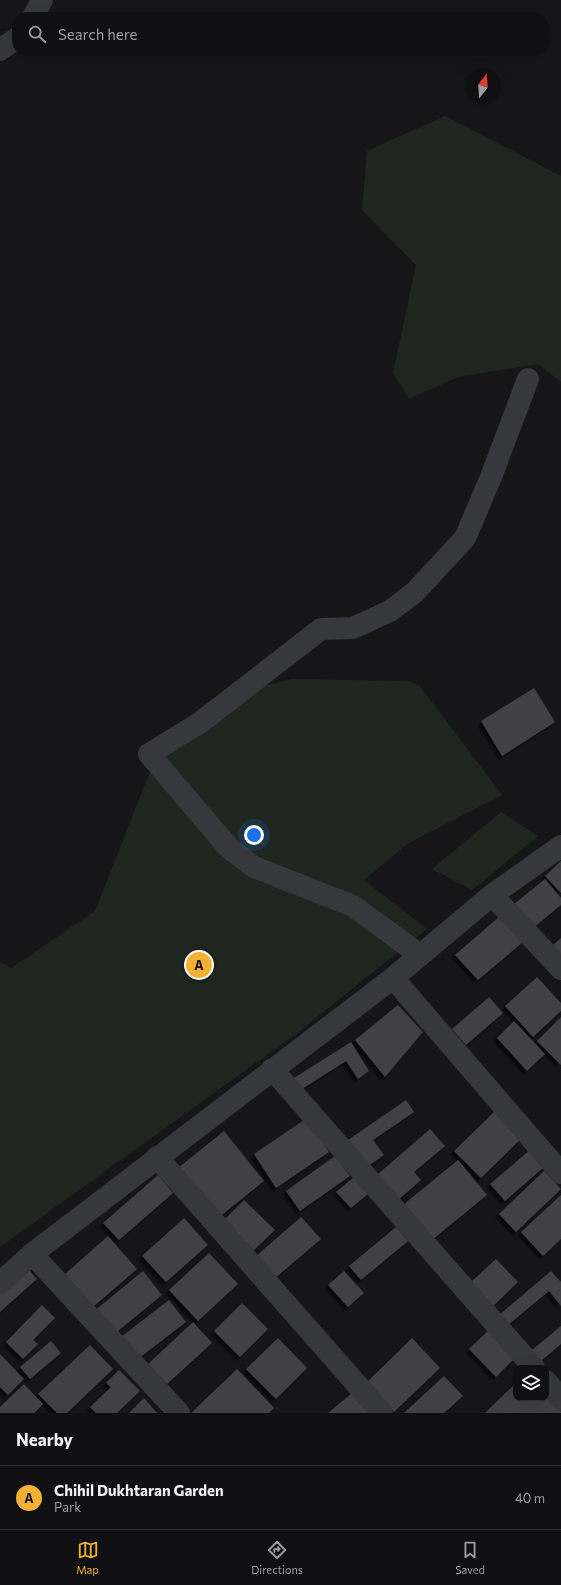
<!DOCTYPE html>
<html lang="en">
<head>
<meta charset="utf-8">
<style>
	:root { --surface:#101012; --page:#1e1e20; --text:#f1f3f6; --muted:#9c9d9f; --line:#303032; --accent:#f2b134 }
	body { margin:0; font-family:Commissioner,sans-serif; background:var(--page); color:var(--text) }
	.controls { position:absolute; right:12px; bottom:12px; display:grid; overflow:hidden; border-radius:8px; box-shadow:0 4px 16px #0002 }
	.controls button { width:36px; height:36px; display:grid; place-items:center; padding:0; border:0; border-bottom:1px solid var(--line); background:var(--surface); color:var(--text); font:20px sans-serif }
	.compass { position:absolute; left:465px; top:68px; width:36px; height:36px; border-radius:50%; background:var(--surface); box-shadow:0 4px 16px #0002; rotate:17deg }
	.you { position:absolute; left:254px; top:835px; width:14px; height:14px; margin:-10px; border:3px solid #fff; border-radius:50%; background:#1a73e8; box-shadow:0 0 0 6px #1a73e833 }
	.badge { display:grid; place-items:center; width:26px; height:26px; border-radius:50%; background:var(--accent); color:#111; font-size:13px; font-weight:700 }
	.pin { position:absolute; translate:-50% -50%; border:2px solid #fff; box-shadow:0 1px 4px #0006 }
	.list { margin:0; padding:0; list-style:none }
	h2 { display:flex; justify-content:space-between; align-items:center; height:52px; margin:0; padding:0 16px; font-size:17px }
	h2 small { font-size:13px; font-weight:400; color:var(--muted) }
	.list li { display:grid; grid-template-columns:26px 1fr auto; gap:12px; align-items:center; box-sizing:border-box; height:64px; padding:0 16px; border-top:1px solid var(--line) }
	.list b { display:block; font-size:15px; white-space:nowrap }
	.list p { margin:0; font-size:13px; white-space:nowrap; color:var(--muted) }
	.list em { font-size:13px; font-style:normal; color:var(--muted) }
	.icon { flex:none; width:22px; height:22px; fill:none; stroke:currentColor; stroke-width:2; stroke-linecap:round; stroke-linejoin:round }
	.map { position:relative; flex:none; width:561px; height:1413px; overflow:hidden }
	.search { position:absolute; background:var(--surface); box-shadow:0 4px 16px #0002; left:12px; right:12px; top:12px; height:44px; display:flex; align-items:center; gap:10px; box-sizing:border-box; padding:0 14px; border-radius:16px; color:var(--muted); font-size:15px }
	.sheet { height:116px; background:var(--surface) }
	nav { display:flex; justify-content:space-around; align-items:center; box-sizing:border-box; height:56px; border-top:1px solid var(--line); background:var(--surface); font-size:11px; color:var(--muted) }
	nav a { display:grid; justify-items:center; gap:2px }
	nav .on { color:var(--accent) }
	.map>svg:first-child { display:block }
	.green { fill:#1e261f }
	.building { fill:#404145; filter:url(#shadow) }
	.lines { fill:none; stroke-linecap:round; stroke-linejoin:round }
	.street { stroke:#37383d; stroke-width:22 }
</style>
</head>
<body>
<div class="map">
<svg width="561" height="1413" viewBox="0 0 561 1413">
	<defs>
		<filter id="shadow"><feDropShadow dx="-3.5" dy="3.5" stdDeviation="1" flood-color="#0009"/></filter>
	</defs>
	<rect width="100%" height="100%" fill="#161618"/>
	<!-- green -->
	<path class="green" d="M445 116 561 176V382L538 364 458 377 409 399 393 373 416 265 362 210 367 151Z
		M292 679 408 681 419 685 502 795 407 844 364 880 427 929 296 1034 0 1247V962L11 968 95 911 153 764 248 690Z
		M501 812 538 836 472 890 432 869Z"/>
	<!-- building -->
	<path class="building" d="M534 688 555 722 502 756 481 721Z
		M561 861V893L545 876Z
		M545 879 561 898V905L533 928 513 905Z
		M500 916 523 942 478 980 455 955Z
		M561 938V954L553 945Z
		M537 977 561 1003V1011L533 1037 505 1006Z
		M489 997 503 1013 466 1045 452 1029Z
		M398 1005 423 1032 385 1077 355 1040Z
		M561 1017V1065L537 1041Z
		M514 1021 545 1054 527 1071 497 1038Z
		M351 1042 369 1071 358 1079 346 1061 302 1089 294 1078Z
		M406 1100 414 1112 373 1140 384 1155 367 1167 348 1140Z
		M497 1109 524 1136 481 1178 454 1151Z
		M307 1118 329 1152 276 1188 254 1154Z
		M430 1129 445 1146 414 1172 421 1180 398 1200 377 1175Z
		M224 1131 264 1181 218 1218 178 1168Z
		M530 1150 544 1167 505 1201 490 1184Z
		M335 1156 350 1176 300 1211 286 1191Z
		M458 1160 487 1195 432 1240 403 1205Z
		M544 1171 561 1189 516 1232 499 1214Z
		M158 1175 173 1193 119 1240 103 1223Z
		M354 1177 368 1194 351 1208 336 1192Z
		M561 1195V1239L543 1256 521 1232Z
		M244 1200 275 1230 254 1250 224 1220Z
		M301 1217 321 1239 274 1279 255 1257Z
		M184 1218 208 1245 166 1282 142 1256Z
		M396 1227 408 1241 361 1280 349 1266Z
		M108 1236 137 1269 93 1307 64 1275Z
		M209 1253 238 1284 198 1321 169 1290Z
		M496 1259 518 1282 491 1308 469 1284Z
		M23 1263 37 1279 0 1312V1283Z
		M143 1271 162 1295 112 1336 93 1312Z
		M344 1271 364 1293 348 1307 328 1285Z
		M551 1271 561 1282V1306L549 1291 508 1325 499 1315Z
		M169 1300 186 1322 138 1359 121 1337Z
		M242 1303 268 1329 240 1357 214 1331Z
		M42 1305 55 1318 33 1340 38 1344 23 1359 6 1342Z
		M193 1322 212 1343 167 1384 148 1364Z
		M561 1326V1344L541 1361 532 1350Z
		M490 1329 516 1357 496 1377 469 1349Z
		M278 1338 307 1368 276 1399 246 1369Z
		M412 1338 440 1368 394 1412 366 1383Z
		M51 1341 61 1353 30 1379 20 1367Z
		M90 1345 113 1369 67 1413H57L38 1394Z
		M0 1354 24 1379 8 1395 0 1387Z
		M237 1369 274 1408 269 1413H191Z
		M119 1370 140 1391 117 1413H96L90 1407 111 1387 106 1383Z
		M444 1376 463 1396 444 1413H404Z
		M516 1383V1398H546V1394L561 1411V1413H485Z
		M24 1384 43 1404 34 1413H0V1407Z
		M351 1394 368 1413H328Z
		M144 1398 157 1413H129Z"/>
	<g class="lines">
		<!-- street -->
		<path class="street" d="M33 17 42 0
			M0 50 17 38
			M492 895 561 969
			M420 955 353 906 254 867 229 848 149 754 201 722 321 629 353 628 390 611 415 592 465 538 491 477 528 379
			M393 978 561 1173
			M272 1069 534 1368
			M157 1157 382 1413
			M32 1254 179 1413
			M0 1283 32 1254 393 978 492 895 561 846
			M546 1381 561 1399"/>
	</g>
</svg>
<div class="controls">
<button><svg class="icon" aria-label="layers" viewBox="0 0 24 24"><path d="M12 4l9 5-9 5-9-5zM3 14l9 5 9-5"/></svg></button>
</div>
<svg class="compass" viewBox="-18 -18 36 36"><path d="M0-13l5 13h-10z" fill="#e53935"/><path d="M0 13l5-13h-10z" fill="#9c9d9f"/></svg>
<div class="you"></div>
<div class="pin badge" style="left:199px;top:965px">A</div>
<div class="search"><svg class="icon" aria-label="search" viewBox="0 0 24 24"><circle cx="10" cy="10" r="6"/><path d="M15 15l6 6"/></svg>Search here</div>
</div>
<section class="sheet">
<h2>Nearby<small></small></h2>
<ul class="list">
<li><span class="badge">A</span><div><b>Chihil Dukhtaran Garden</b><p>Park</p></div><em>40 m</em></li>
</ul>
</section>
<nav>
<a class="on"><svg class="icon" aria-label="map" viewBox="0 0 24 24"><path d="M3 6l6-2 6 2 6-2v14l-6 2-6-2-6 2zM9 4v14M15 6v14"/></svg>Map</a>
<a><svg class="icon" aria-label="directions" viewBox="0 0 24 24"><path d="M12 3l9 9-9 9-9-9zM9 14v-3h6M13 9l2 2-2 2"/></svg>Directions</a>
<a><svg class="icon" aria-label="saved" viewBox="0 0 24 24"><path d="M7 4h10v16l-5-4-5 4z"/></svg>Saved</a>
</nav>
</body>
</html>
